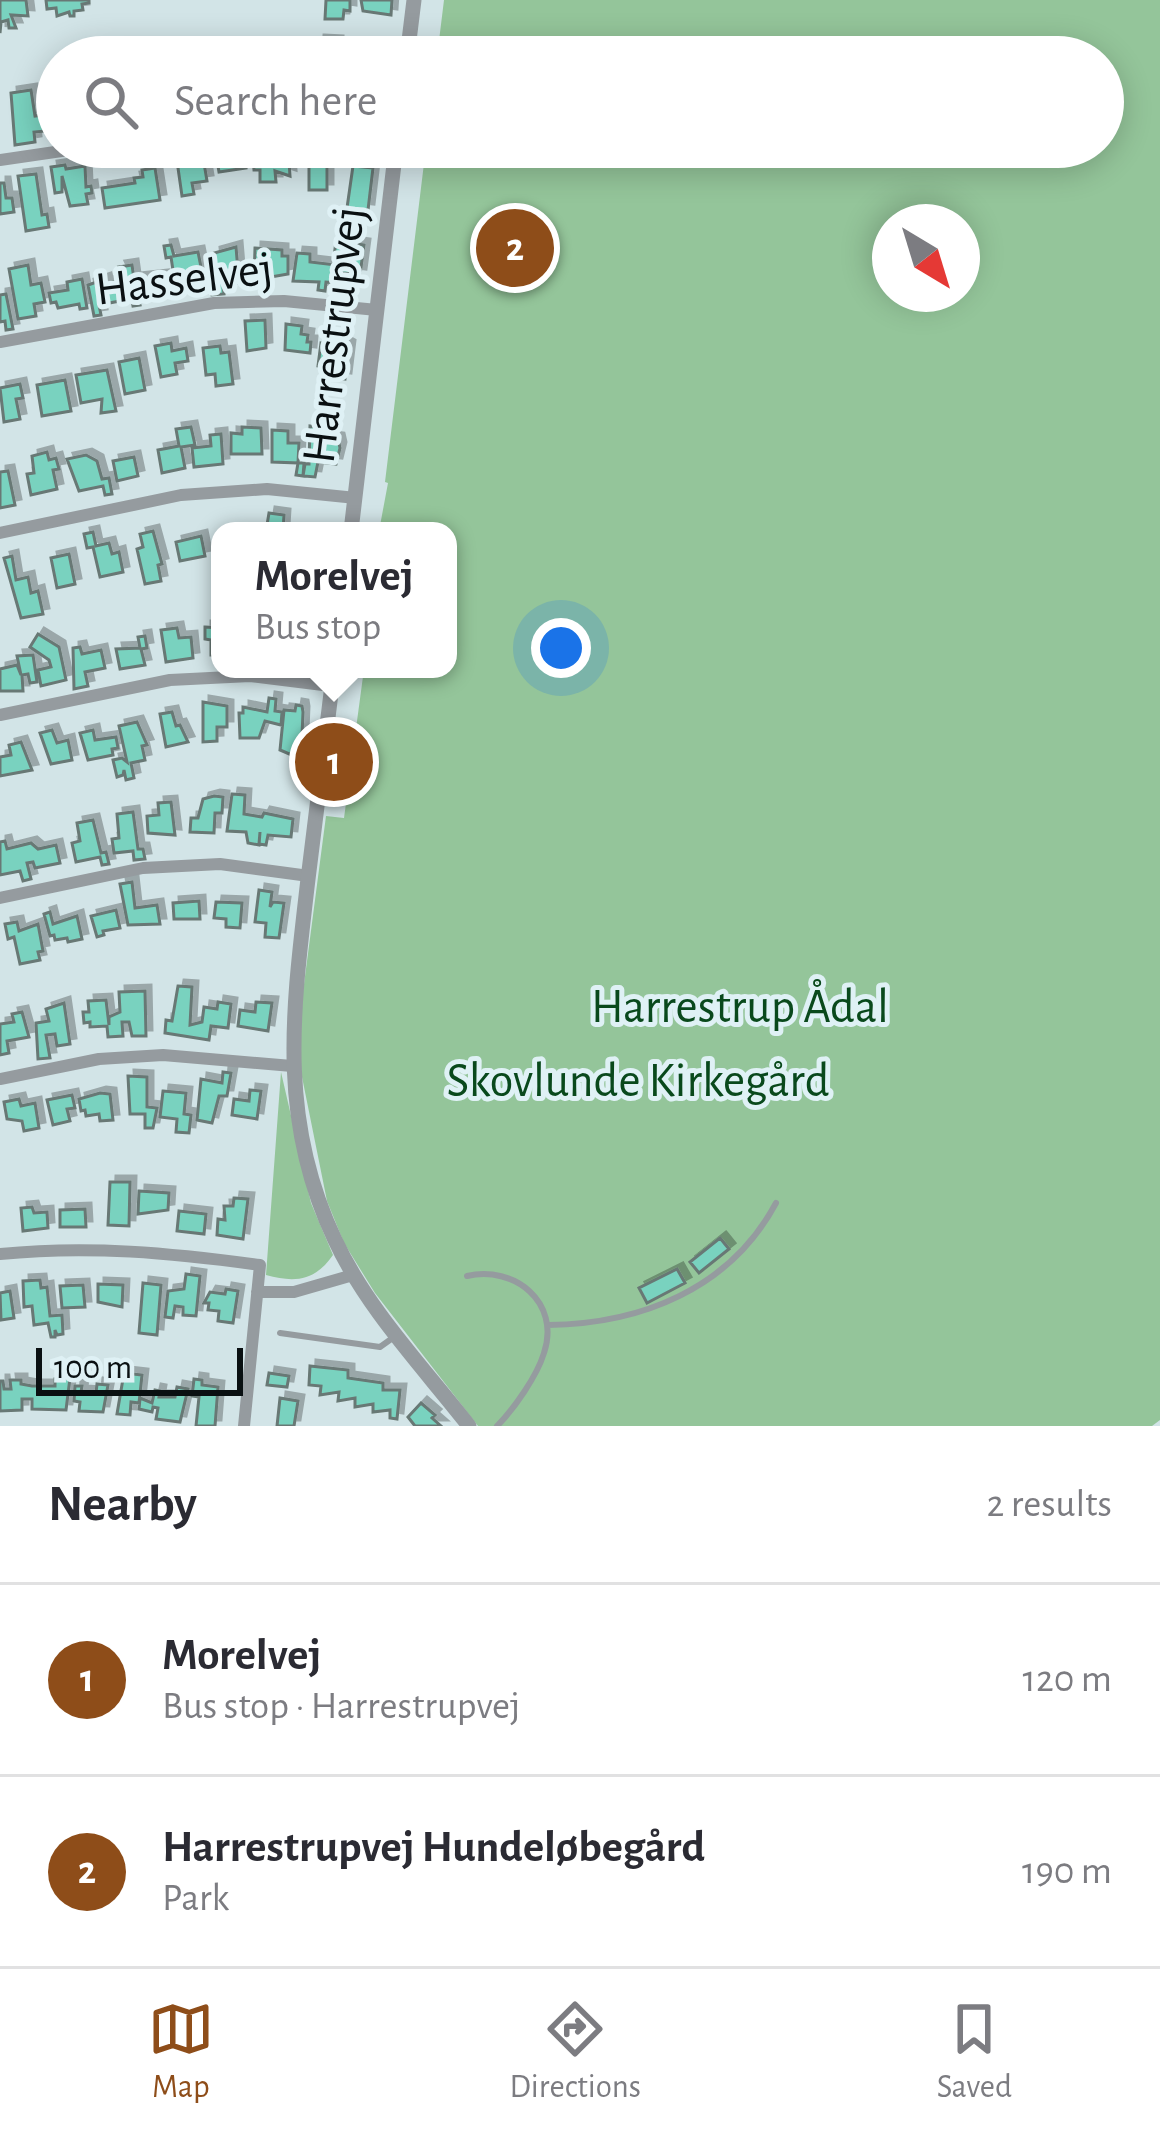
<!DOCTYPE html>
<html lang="en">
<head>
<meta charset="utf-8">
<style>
	:root { --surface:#fff; --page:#f7f7f7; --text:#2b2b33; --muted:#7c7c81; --line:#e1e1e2; --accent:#8e4d19 }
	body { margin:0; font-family:"Alegreya Sans",sans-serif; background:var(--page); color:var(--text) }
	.compass { position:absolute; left:872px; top:204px; width:108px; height:108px; border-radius:50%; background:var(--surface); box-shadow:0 6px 30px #0003; rotate:142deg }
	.scale { position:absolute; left:36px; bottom:30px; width:207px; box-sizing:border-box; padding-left:12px; border:6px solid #0a1012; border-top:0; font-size:33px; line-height:42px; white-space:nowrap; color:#0a1012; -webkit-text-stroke:9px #dff1f5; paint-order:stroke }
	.you { position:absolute; left:561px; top:648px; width:42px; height:42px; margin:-30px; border:9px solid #fff; border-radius:50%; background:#1a73e8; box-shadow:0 0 0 18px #1a73e833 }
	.badge { display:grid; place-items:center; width:78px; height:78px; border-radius:50%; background:var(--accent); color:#fff; font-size:39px; font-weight:700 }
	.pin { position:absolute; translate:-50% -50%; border:6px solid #fff; box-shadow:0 3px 12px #0006 }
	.popup { position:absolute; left:211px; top:522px; width:246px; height:156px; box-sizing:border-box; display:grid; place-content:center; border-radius:24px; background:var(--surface); filter:drop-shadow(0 3px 9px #0005); font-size:39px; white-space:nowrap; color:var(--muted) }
	.popup b { font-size:45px; color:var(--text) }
	.popup::after { content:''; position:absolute; left:50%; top:100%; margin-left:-24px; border:24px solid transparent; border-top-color:var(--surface) }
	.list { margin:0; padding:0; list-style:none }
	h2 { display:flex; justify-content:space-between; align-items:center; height:156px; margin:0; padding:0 48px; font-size:51px }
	h2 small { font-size:39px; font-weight:400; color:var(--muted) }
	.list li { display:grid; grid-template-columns:78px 1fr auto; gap:36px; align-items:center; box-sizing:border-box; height:192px; padding:0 48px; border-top:3px solid var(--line) }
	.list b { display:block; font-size:45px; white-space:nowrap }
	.list p { margin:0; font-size:39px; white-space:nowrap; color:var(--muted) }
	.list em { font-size:39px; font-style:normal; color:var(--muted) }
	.icon { flex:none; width:66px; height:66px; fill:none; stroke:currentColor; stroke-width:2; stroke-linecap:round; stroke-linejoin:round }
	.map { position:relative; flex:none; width:1160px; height:1426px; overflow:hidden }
	.search { position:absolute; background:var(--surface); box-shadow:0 6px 30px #0003; left:36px; right:36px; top:36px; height:132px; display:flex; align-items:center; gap:30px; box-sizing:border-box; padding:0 42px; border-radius:66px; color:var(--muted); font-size:45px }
	.sheet { height:540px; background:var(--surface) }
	nav { display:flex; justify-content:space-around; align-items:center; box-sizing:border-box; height:168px; border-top:3px solid var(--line); background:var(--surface); font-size:33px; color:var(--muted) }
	nav a { display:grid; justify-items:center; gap:6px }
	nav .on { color:var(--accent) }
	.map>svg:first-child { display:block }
	.green { fill:#94c59a; fill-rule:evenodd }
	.building { fill:#79d2bf; stroke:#687874; stroke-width:3; filter:url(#shadow) }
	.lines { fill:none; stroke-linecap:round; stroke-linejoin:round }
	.service { stroke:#959b9f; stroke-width:6 }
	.minor { stroke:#959b9f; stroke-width:12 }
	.tertiary { stroke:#959b9f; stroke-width:15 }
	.labels { text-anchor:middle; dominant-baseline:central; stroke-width:10; stroke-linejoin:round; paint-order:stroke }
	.street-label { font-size:48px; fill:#0a1012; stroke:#dff1f5 }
	.park-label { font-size:48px; fill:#09491c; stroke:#dff1f5 }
</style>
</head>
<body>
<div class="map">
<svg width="1160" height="1426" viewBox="0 0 1160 1426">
	<defs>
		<filter id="shadow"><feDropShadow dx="6" dy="-6" stdDeviation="0" flood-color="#0004"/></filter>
	</defs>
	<rect width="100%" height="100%" fill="#d2e4e7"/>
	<!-- green -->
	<path class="green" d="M444 0H1160V1420L1152 1426H478L375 1293 344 1243 327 1201 301 1072V1007L326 816 344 818 364 669H448V531H379L388 483 385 482 426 147H1103V57H437ZM890 222H962V294H890Z
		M281 1072 311 1203 333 1255C315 1281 295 1283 266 1275Z"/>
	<!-- building -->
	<path class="building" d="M0 0H26L28 16 11 15 16 28H9L8 20 1 22 0 33Z
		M46 0H89V3L82 4 83 10 74 11V16H70L69 12 57 16 56 8 47 9Z
		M326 0H350V11L344 10 343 19H325Z
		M361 0H392L391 15 363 11Z
		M318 41 337 42 336 57H317Z
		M31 90 35 116 44 115 46 131 34 132 35 142 15 145 11 93Z
		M236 147 238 160H245L246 168 219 172 215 148Z
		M265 147H288L290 176 275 171 276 182H260V170H254L253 158 265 157Z
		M309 151H327V190H309Z
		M203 157 207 181 192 183 194 194 182 196 177 161Z
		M65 165 66 169 85 166 86 187 91 186 92 193 86 194 88 204 70 206 62 176V192L55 193 51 167Z
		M353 166 373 168 368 210 347 208Z
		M155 168 160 200 105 208 102 188 135 183 134 178 143 177 142 170Z
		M36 174 42 215 47 214 49 227 26 231 18 176Z
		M0 183H4L6 198H12L14 212 0 214Z
		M336 241 364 245 360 275 343 273 341 283 326 282 325 291 318 290 319 282 293 281 297 253 310 254V262L336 265 335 272 341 273 342 258 334 257Z
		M171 245 174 256 198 252 202 272 174 277 171 257 166 258 164 246Z
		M236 247 239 283 223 285 224 294 212 295 211 284 217 283 214 253Z
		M255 248 282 250V256H288V274L254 280Z
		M28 265 31 285 41 283 45 302 34 304 36 316 18 319 9 269Z
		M132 265 134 279 163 276 166 293 138 298 140 305 133 306 131 294 137 293 135 284H127L119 267Z
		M82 279 87 308 80 309 79 304 58 308 56 302 51 303 49 293 68 290 67 282Z
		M105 279 106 283 121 280 125 300 99 305 101 315 94 316 88 285Z
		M6 294 13 329 6 330 5 321 0 322V295Z
		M265 320 266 348 247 351 245 321Z
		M286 324 302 326 301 334 308 335 307 342H311L310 353 285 350Z
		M340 341 349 346 345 379 325 376 327 367 318 366 321 343 339 345Z
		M171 343 172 351 186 348 188 361 175 363 177 374 161 377 155 346Z
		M220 346 221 353 229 352 233 384 216 386 215 374 206 375 203 348Z
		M139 358 145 390 125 394 119 362Z
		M107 370 116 411 101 413 102 399 81 403 76 375Z
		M65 380 71 411 42 416 37 385Z
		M20 384 23 398 16 399 20 419 4 422 0 388Z
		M310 426 315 427 314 436 338 439 340 448 336 464 318 462 315 477 303 476 305 464H309Z
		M191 427 195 445 181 447 185 468 162 473 158 450 179 446 176 429Z
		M242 427 261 428 262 454H231V433L242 434Z
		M272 430 288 431V443H299L298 463H304L303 476 296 475 298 463 272 462Z
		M221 434 223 464 194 467 192 448 211 446 210 435Z
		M47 452 49 460 56 458 59 469 53 470 57 489 31 495 27 474 34 473 32 456Z
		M86 455 97 461 102 479 109 478 112 494 105 495 103 486 79 491 67 459Z
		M134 457 138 476 117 481 113 461Z
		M8 471 15 505 0 508V472Z
		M269 513 284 515 283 531H266Z
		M153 531 162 564 158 565 161 581 145 584 137 549 143 547 140 534Z
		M93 532 96 546 109 543 112 554 119 552 123 572 100 577 93 547 87 548 84 534Z
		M201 536 205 556 180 561 176 542Z
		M69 554 75 584 57 588 51 558Z
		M12 556 16 580 28 577 31 593 38 591 43 614 21 618 4 558Z
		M205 627 220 628V655H211V640L205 639Z
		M177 628 179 638 191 637 193 658 166 662 161 630Z
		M38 634 59 647 66 680 41 686 38 670 51 667 49 660 30 647Z
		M145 636 147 648 141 649 145 665 120 669 116 649 140 648 138 637Z
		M80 647 82 654 101 650 105 668 85 672 88 686 74 689 73 648Z
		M33 655 37 682 30 683 28 674 22 675 23 691H0V669L17 665 21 675 17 656Z
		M269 698 276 699 275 711 282 712 281 725 265 721 259 738H240L239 713H243V707L267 712Z
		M203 702 227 706V727H217V741L203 742Z
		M296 705 302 706 303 712 301 759 280 750 284 710 295 711Z
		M172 712 176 726 180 725 188 742 166 747 160 714Z
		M137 722 147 745 142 746 145 760 131 763 134 778 126 780 124 770 123 775 117 777 113 760 122 758 127 762 119 726Z
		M52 730 57 743 68 740 72 760 51 764 40 733Z
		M93 730 95 740 116 737 118 748 112 749 113 755 88 760 80 733Z
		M21 742 32 770 0 776V757L11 755 9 745Z
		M232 794 245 795 244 814 262 817 264 813 293 819 291 837 268 835 266 845 259 844 260 832 259 845 248 843 246 832 227 831Z
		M214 796 223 797 222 813H215L214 833 190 832 191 818H198L203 799Z
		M171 802 175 835 148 833 147 816 159 815 158 803Z
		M133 812 138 849H143L145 859 134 860 133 851 114 853 112 839 119 838 117 814Z
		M93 820 101 853 106 852 109 864 102 865 100 857 76 862 72 843 80 841 77 823Z
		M5 841 7 849 31 843 38 849 56 845 60 863 35 868 33 862 27 863 31 879 23 881 20 871 0 875V842Z
		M132 882 135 908 157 905 160 924 128 925 120 884Z
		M259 890 272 892 270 907 273 902 284 903 279 938 265 937 266 923 255 922Z
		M199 901 200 919H174L173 903Z
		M216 902 242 903 240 928 226 927V919L214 918Z
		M116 910 120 928 103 931 104 935 97 937 91 916Z
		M50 912 53 924 77 916 82 939 68 942 67 938 55 940 54 935 50 936 44 914Z
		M17 922 19 931 38 924 43 951 38 952 40 960 20 964 14 937 8 939 5 924Z
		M178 986 192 987 190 1025 202 1022 204 1007 217 1009 218 1002 231 1004 228 1028 211 1026 209 1040 165 1033 166 1020 172 1021Z
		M145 991 146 1036H132L129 1022H122L123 1036 108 1037 107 1026 90 1027V1022L84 1023 83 1012H89L88 1001 106 1000 109 1025V1017L120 1012 119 992Z
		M256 1002 272 1003 268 1031 238 1026 240 1010 255 1012Z
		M64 1003 70 1044 57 1046 55 1034 46 1035 50 1058 38 1059 36 1023 49 1021 46 1009Z
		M22 1012 29 1037 7 1041 9 1053 0 1055V1024L14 1022 12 1014Z
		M223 1072 231 1073 227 1096H219L212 1123 197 1120 201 1079 222 1083Z
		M128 1076 147 1077V1107L157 1108 153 1128H145V1114H130Z
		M250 1090 261 1091 257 1119 232 1115 234 1099 249 1101Z
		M163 1091 186 1093 184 1114 191 1115 189 1133 176 1132 177 1119 160 1117Z
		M100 1093 110 1094 113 1120 100 1121 99 1114 86 1116 85 1110 81 1111 79 1099Z
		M72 1095 75 1108 67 1109 70 1121 53 1125 47 1100Z
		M19 1099 21 1106 35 1103 39 1128 24 1131 22 1121 7 1119 4 1102Z
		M110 1182H130L129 1226 108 1225Z
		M139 1191 169 1193 168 1210 138 1214Z
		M234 1198 248 1199 243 1239 217 1235 218 1219 225 1220 224 1206H233Z
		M32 1207 34 1213 47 1212 48 1228 23 1231 21 1208Z
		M85 1209 86 1227H60V1210Z
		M179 1211 206 1214 204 1234 177 1231Z
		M720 1238 729 1249 699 1273 690 1262Z
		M677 1269 685 1283 647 1303 639 1288Z
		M186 1274 200 1276 196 1316 183 1315V1307L175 1306 173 1318 165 1317 168 1291 184 1289Z
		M40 1280 41 1288 47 1287 50 1316 62 1315 63 1334 57 1335 55 1330V1337H51L48 1323 34 1325 32 1306 24 1307 23 1281Z
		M143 1283 161 1285 157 1335 139 1333Z
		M98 1284 123 1285 122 1307 98 1302Z
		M83 1285 85 1307 62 1308 60 1286Z
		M226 1289 238 1291 233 1323 218 1321 219 1311 208 1310 209 1303H204L210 1292 225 1294Z
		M10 1291 14 1318 1 1320 0 1293Z
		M310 1366 348 1370V1378L383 1383V1390H400L397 1419 390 1418V1410L373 1412V1404L355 1407V1398L338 1401 339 1392 320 1395 321 1386 309 1385Z
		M124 1373 142 1375 139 1403 131 1402 130 1415 117 1414Z
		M269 1373 289 1376 287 1387 267 1385Z
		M70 1378 66 1410 32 1409V1399H22V1410L0 1411V1381H3L4 1389H11L10 1380H21V1384L32 1386H55V1379Z
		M194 1379 202 1380V1385L218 1387 215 1426H196L199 1397 192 1396Z
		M97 1384 108 1385 103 1412 79 1411 80 1402 74 1401 75 1386H82L81 1392 96 1393Z
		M177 1387 188 1389 180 1422 156 1419 158 1408 153 1407 152 1412 139 1409 140 1398 152 1403 155 1390 160 1391 159 1397H175Z
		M280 1398 298 1401 294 1426H277Z
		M421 1403 435 1415 432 1418 441 1426H415L408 1417Z"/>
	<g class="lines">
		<!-- service -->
		<path class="service" d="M467 1276C514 1265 561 1302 544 1353 537 1376 514 1409 497 1426
			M548 1325C641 1324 730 1289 776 1203
			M280 1333 380 1347 394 1337"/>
		<!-- minor -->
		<path class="minor" d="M0 160 89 147
			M0 342 214 303 284 301 377 310
			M0 533 181 495 267 489 356 498
			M0 715 170 680 250 676 331 686
			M0 898 143 868 220 864 309 876
			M0 1079 99 1059 163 1055 292 1066
			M0 1254C89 1245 172 1253 260 1265L244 1426
			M257 1292H294L353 1275"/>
		<!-- tertiary -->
		<path class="tertiary" d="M407 57 414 0
			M351 531 396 147
			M334 669C325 739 317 809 308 879 293 1008 277 1118 335 1240 367 1309 423 1367 469 1426"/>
	</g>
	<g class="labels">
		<!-- street labels -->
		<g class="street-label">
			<text transform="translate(184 280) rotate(-7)">Hasselvej</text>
			<text transform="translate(335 335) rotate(-83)">Harrestrupvej</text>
		</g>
		<!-- park labels -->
		<g class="park-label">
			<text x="740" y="1008">Harrestrup Ådal</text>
			<text x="638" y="1082">Skovlunde Kirkegård</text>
		</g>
	</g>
</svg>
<svg class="compass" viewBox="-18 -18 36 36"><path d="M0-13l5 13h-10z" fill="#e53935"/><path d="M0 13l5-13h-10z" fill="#7c7c81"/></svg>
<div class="scale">100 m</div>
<div class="you"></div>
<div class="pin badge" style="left:334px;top:762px">1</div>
<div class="popup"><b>Morelvej</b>Bus stop</div>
<div class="pin badge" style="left:515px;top:248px">2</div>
<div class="search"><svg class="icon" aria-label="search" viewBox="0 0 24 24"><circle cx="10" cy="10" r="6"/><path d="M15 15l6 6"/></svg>Search here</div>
</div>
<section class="sheet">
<h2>Nearby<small>2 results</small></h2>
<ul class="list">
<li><span class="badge">1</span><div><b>Morelvej</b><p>Bus stop · Harrestrupvej</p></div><em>120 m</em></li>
<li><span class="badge">2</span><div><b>Harrestrupvej Hundeløbegård</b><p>Park</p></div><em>190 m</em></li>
</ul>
</section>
<nav>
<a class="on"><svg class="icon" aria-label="map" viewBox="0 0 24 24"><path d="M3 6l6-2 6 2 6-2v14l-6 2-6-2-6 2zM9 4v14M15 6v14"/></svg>Map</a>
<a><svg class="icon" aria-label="directions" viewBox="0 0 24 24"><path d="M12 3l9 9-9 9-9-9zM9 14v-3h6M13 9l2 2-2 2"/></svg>Directions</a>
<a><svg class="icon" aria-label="saved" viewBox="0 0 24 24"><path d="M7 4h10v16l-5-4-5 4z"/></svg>Saved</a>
</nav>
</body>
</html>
